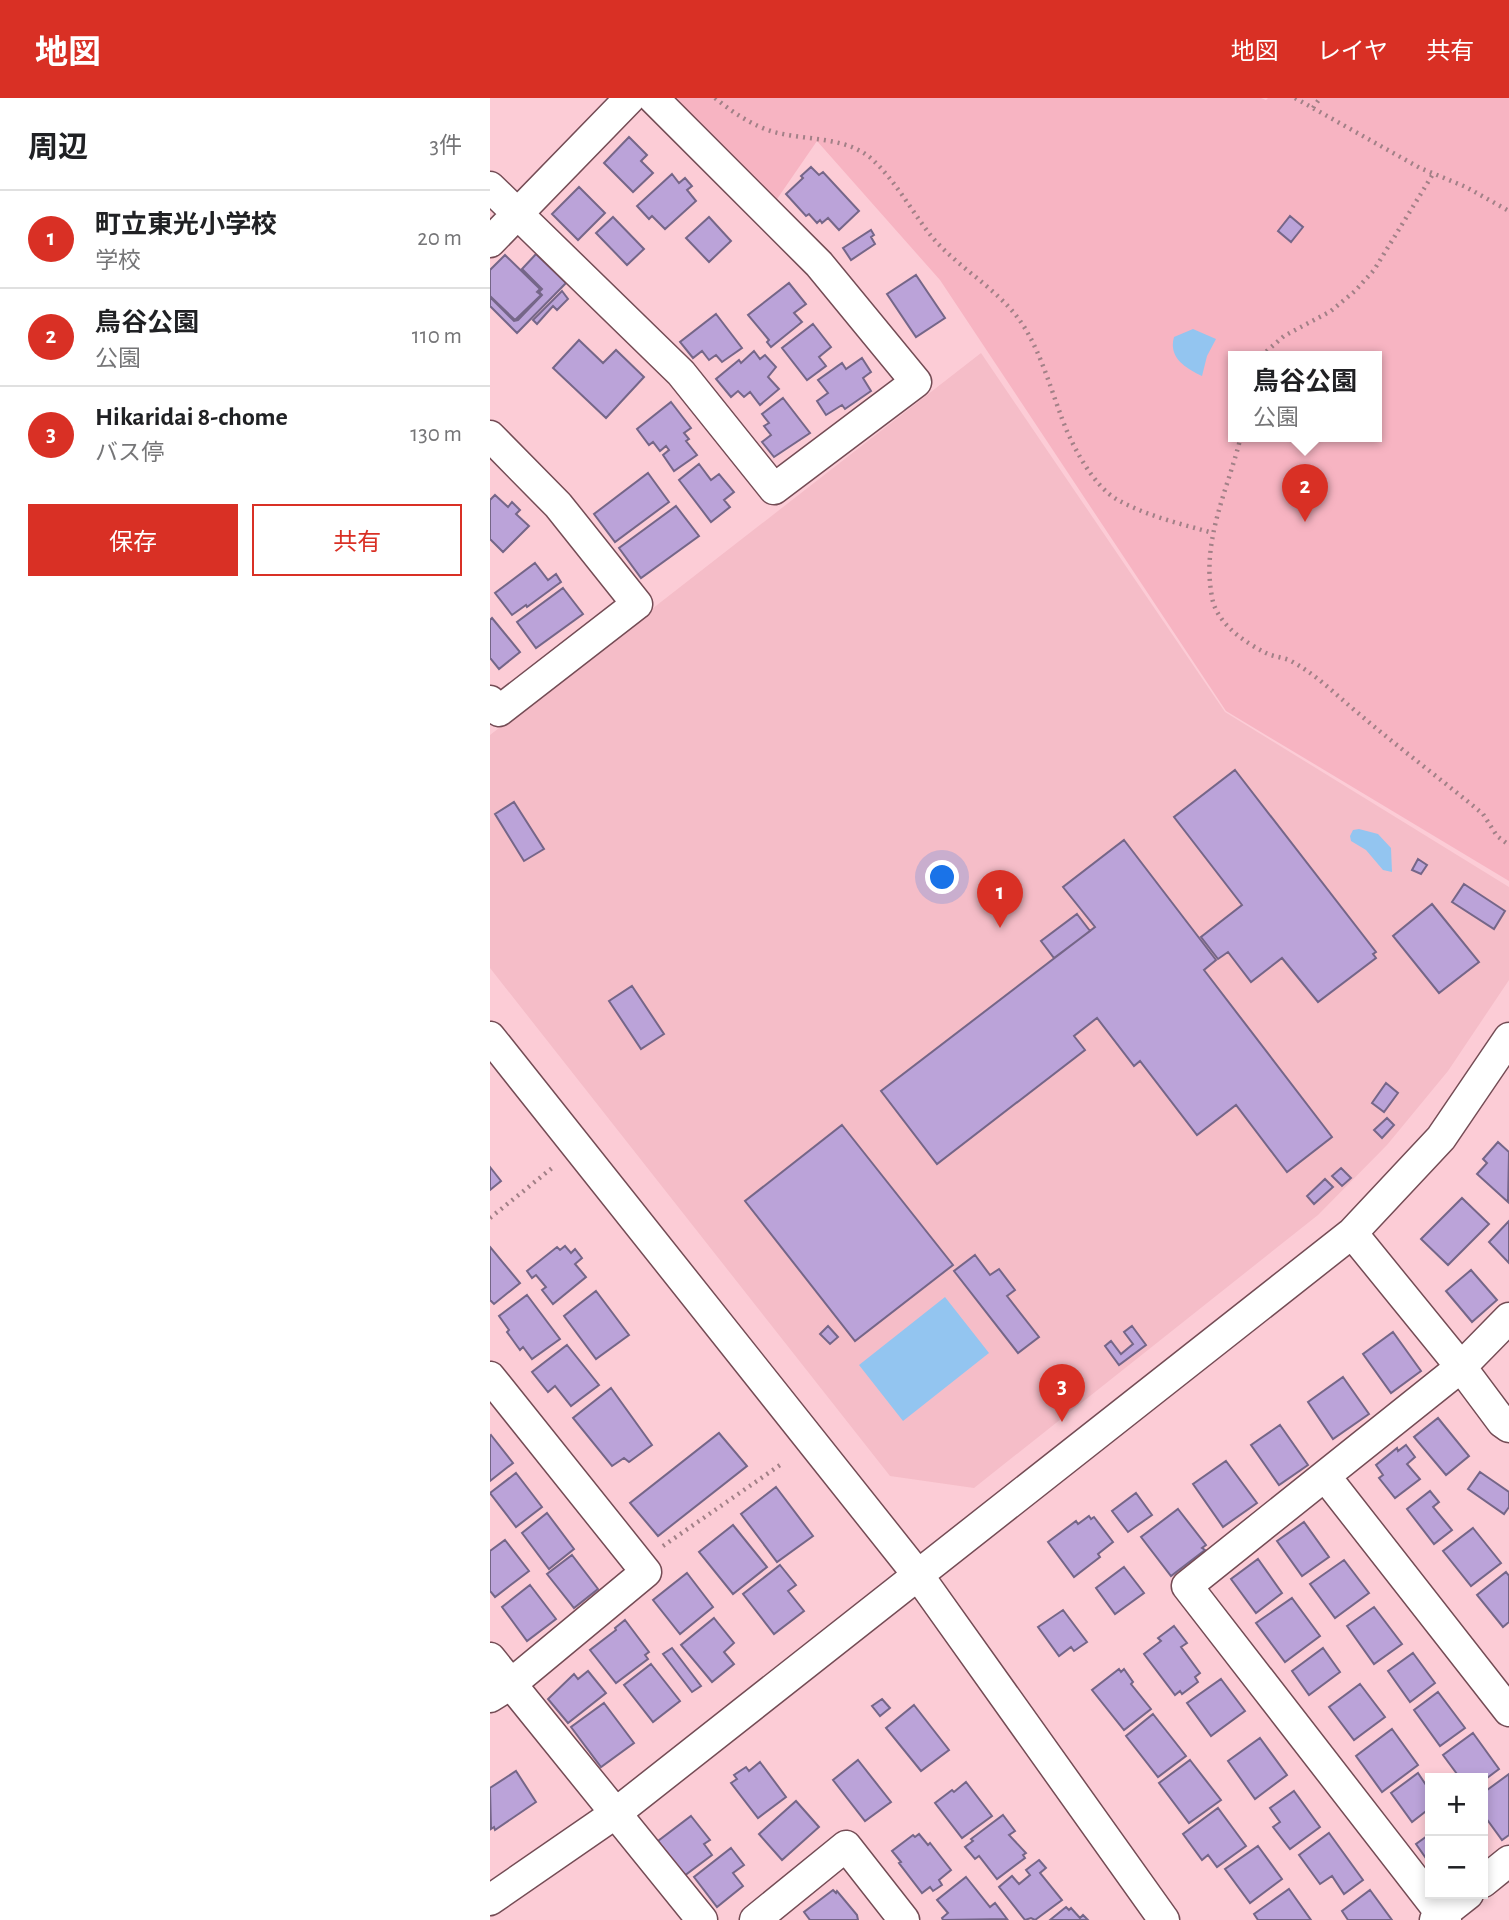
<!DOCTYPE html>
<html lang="ja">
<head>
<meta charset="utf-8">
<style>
	:root { --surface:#fff; --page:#f2f2f2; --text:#202124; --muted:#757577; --line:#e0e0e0; --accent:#d93025 }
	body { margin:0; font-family:"Alegreya Sans","Noto Sans JP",sans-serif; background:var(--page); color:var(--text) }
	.controls { position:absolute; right:21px; bottom:21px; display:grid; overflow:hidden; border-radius:0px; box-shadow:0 4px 10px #0003 }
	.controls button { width:63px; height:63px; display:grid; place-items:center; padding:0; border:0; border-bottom:2px solid var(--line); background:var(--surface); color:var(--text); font:35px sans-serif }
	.you { position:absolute; left:453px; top:780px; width:24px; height:24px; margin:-18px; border:5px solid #fff; border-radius:50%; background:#1a73e8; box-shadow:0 0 0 10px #1a73e833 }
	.badge { display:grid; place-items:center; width:46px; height:46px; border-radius:50%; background:var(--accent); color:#fff; font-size:23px; font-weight:700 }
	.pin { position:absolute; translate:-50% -58px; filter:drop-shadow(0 2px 4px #0008) }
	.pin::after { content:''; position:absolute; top:37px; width:24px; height:21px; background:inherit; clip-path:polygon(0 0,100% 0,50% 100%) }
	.popup { position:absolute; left:738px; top:253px; width:154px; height:91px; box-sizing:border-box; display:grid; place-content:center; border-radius:0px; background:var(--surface); filter:drop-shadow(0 2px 5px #0005); font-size:23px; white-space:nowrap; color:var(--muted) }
	.popup b { font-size:26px; color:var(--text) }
	.popup::after { content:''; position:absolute; left:50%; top:100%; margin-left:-14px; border:14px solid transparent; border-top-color:var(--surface) }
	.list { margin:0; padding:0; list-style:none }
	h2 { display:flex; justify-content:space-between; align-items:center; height:91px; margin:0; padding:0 28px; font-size:30px }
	h2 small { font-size:23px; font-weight:400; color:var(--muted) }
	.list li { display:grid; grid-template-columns:46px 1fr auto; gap:21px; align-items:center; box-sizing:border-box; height:98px; padding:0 28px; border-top:2px solid var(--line) }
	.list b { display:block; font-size:26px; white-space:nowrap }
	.list p { margin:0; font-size:23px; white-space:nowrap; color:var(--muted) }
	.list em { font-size:23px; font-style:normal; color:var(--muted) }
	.actions { display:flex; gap:14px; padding:21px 28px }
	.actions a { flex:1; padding:16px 0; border:2px solid var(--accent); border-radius:0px; text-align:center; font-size:24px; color:var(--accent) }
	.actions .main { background:var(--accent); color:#fff }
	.map { position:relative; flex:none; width:1019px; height:1822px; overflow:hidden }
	header { display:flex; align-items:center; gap:42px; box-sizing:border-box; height:98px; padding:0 35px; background:var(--accent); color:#fff }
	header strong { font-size:33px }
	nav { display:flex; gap:38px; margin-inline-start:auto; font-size:24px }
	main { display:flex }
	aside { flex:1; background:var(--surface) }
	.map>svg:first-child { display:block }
	.built { fill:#f5bdc8 }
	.green { fill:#f7b4c2; fill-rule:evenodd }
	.water { fill:#93c5f0 }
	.building { fill:#bba3d9; stroke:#756688; stroke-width:2 }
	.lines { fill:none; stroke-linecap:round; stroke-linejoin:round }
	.minor-casing { stroke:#744c55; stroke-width:33 }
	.path { stroke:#a28087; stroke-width:4.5; stroke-dasharray:2 5; stroke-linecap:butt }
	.minor { stroke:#fff; stroke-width:30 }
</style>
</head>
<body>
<header>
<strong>地図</strong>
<nav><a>地図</a><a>レイヤ</a><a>共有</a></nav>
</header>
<main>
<aside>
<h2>周辺<small>3件</small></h2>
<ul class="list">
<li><span class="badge">1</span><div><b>町立東光小学校</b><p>学校</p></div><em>20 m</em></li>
<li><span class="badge">2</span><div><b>鳥谷公園</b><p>公園</p></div><em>110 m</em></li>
<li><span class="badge">3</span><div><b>Hikaridai 8-chome</b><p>バス停</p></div><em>130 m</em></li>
</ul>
<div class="actions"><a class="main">保存</a><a>共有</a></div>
</aside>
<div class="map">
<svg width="1019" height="1822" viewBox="0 0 1019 1822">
	<rect width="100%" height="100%" fill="#fcccd6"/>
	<!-- built -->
	<path class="built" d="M491 255 735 614 1019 789V882L958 973 897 1047 828 1117 484 1390 400 1378 0 870V637Z"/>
	<!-- green -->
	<path class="green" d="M182 0H771L776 2 778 0H1019V783L736 613 450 182 327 43 285 104ZM743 258H887V338H743Z"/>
	<!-- water -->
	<path class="water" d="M703 231 726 241 717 258 712 278C696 270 678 260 684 239Z
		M869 731 888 736 901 750 902 774 893 772 876 752 861 743 860 738 863 732Z
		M455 1199 499 1255 413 1323 369 1267Z"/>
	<!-- building -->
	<path class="building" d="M139 39 157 57 151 63 163 75 143 94 114 65Z
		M321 69 329 77 333 74 369 113 349 132 338 120 332 125 330 122 327 125 319 116 316 118 296 96 313 80 311 78Z
		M182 76 189 85 195 80 202 88 197 92 206 103 175 131 162 118 159 121 147 108Z
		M89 89 115 115 88 142 62 116Z
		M800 118 813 129 801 144 788 133Z
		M123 119 154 151 137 167 106 135Z
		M219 119 241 143 219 164 196 140Z
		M381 132 384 137 381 139 385 146 361 162 353 150Z
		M46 156 76 185 27 235 0 208V199L24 223 28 222 52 197 49 194 52 191 32 171Z
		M15 157 50 191 47 194 51 197 25 222 0 198V172Z
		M426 177 455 220 426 239 397 196Z
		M299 185 316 206 304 215 312 224 281 249 277 244 279 242 258 217Z
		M72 193 78 201 67 212 63 208 47 226 43 222Z
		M226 216 252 250 232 264 226 257 219 262 212 253 203 260 190 244Z
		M323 226 341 249 329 259 336 268 317 282 292 250Z
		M89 242 113 265 126 252 154 279 116 320 63 270Z
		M264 253 270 261 275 257 286 269 278 279 289 291 270 307 260 294 254 299 248 293 241 299 226 281 249 262 251 265Z
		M372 260 381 274 373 280 381 293 355 311 352 307 336 317 327 303 338 295 328 282 352 265 356 271Z
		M293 300 320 335 284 359 272 344 281 337 274 328 279 325 272 316Z
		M181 304 201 330 194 335 199 341 196 343 207 357 184 373 173 357 179 352 176 348 170 353 163 344 159 347 147 331Z
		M209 366 221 382 229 376 244 394 234 402 240 409 221 424 189 382Z
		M158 375 179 404 125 444 104 416Z
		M5 397 18 409 22 404 30 412 26 416 39 428 13 454 0 441V402Z
		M186 408 209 438 151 480 129 450Z
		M45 465 58 482 66 476 71 484 37 509 36 507 22 517 5 495Z
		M73 490 93 516 46 550 27 524Z
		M2 520 30 554 9 571 0 560V522Z
		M745 672 886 854 883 856 886 860 828 904 792 860 761 884 738 854 728 861 711 839 752 807 684 719Z
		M24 704 54 751 34 763 5 716Z
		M634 742 726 862 714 872 842 1039 797 1074 746 1007 707 1037 650 963 644 968 607 920 584 938 595 952 447 1066 391 993 605 829 573 789Z
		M928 761 937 767 931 776 922 772Z
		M974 786 1015 813 1004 831 962 804Z
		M942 806 989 864 949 895 903 838Z
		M587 816 600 833 564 860 551 843Z
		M142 888 174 936 151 951 119 903Z
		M896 985 908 995 894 1014 882 1005Z
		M897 1020 904 1027 892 1040 884 1032Z
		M352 1027 463 1167 365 1243 255 1103Z
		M1008 1044 1019 1054 1018 1104 987 1076 997 1065 993 1061Z
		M0 1069 11 1083 0 1092Z
		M851 1070 861 1080 852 1088 842 1078Z
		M835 1081 843 1089 824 1106 817 1098Z
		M972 1100 999 1126 958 1167 931 1141Z
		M1019 1123V1165L999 1144Z
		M75 1148 81 1155 85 1151 92 1160 85 1166 96 1179 63 1206 52 1192 56 1189 46 1177 42 1180 37 1173 67 1149 70 1152Z
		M0 1149 30 1185 4 1206 0 1202Z
		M485 1157 500 1177 509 1171 525 1192 517 1198 549 1239 528 1255 464 1173Z
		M981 1172 1007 1202 982 1224 956 1193Z
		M106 1193 139 1237 106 1261 74 1218Z
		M37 1197 70 1241 42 1261 33 1249 30 1252 17 1234 19 1232 9 1218Z
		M338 1228 348 1239 340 1246 330 1236Z
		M642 1228 656 1247 629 1267 615 1248 621 1243 631 1256 643 1246 634 1234Z
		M903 1234 931 1273 901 1295 873 1256Z
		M77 1247 109 1287 81 1308 65 1288 58 1294 42 1274Z
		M853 1279 879 1316 843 1341 818 1304Z
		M121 1290 162 1347 139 1364 134 1360 122 1368 83 1320Z
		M948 1320 979 1358 956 1377 924 1339Z
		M790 1327 818 1367 789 1387 761 1347Z
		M229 1335 257 1368 168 1438 140 1405Z
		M1 1337 23 1365 0 1383V1338Z
		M916 1347 925 1359 917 1366 930 1381 905 1400 889 1380 893 1377 886 1367 907 1350 908 1353Z
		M736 1363 767 1405 733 1429 703 1386Z
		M990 1374 1019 1394V1409L1014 1416 978 1391Z
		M26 1375 52 1409 26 1429 0 1395Z
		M286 1389 323 1438 287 1464 251 1416Z
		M940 1393 949 1404 943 1409 962 1432 944 1446 917 1411Z
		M646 1395 662 1417 638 1434 622 1413Z
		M688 1411 716 1447 712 1450 715 1452 681 1478 651 1439Z
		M57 1415 84 1451 59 1471 32 1435Z
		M599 1418 601 1421 604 1419 623 1444 608 1456 610 1459 584 1479 558 1444 586 1423 588 1426Z
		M814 1424 839 1459 812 1478 787 1443Z
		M243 1427 277 1469 243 1496 209 1454Z
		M983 1430 1011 1465 981 1488 953 1453Z
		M15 1442 39 1473 5 1499 0 1493V1453Z
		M82 1457 108 1491 84 1510 57 1476Z
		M768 1461 792 1495 766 1515 741 1481Z
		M854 1462 879 1495 845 1520 820 1486Z
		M290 1467 306 1487 298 1493 314 1513 284 1536 253 1496Z
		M634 1469 654 1495 625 1516 606 1490Z
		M1016 1474 1019 1478V1524L1013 1529 987 1497Z
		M197 1475 223 1509 190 1536 163 1502Z
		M40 1487 66 1521 37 1543 12 1509Z
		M802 1500 830 1538 795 1564 766 1525Z
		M884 1509 912 1546 884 1566 857 1528Z
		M573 1512 597 1544 584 1553 581 1549 569 1558 548 1529Z
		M224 1520 244 1545 234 1554 244 1566 222 1584 191 1547Z
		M135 1522 159 1554 155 1557 158 1561 126 1585 100 1552 126 1532 125 1530Z
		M684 1528 697 1545 691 1549 710 1575 705 1579 708 1584 692 1596 690 1593 685 1597 654 1556 671 1543 668 1540Z
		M182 1550 211 1588 202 1594 173 1556Z
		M833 1550 850 1574 819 1597 802 1573Z
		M923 1555 945 1585 920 1604 898 1573Z
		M161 1566 190 1603 163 1624 134 1587Z
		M629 1571 631 1574 634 1571 643 1584 641 1586 661 1611 634 1632 602 1592Z
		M98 1573 116 1595 78 1625 58 1601 84 1576 88 1581Z
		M731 1581 755 1613 721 1638 697 1605Z
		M870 1586 895 1619 864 1642 839 1609Z
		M948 1594 975 1630 950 1648 924 1612Z
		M392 1601 400 1610 390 1618 382 1608Z
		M114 1605 144 1645 111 1669 81 1629Z
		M424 1607 459 1652 431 1673 396 1630Z
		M663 1616 696 1658 668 1679 636 1638Z
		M902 1631 928 1667 892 1694 866 1658Z
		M983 1635 1009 1671 993 1683V1680H970L953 1657Z
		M770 1640 797 1677 765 1701 738 1663Z
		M368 1662 401 1704 375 1723 343 1682Z
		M700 1662 731 1702 699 1725 669 1685Z
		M270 1664 296 1699 268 1720 241 1685 247 1681 244 1677 256 1669 259 1673Z
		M26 1673 46 1704 5 1732 4 1729 1 1731 0 1690Z
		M928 1675 940 1693V1710L922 1724 901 1695Z
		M1019 1676V1737L1012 1742 993 1716V1695Z
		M476 1684 502 1718 472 1740 445 1705 462 1692 464 1694Z
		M804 1693 830 1729 800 1751 783 1729 790 1724 780 1710Z
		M306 1703 329 1729 292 1762 269 1736Z
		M728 1710 756 1748 727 1769 718 1757 712 1762 693 1736Z
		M513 1717 525 1733 519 1737 536 1755 533 1757 535 1760 507 1781 489 1758 485 1761 475 1749 483 1743 481 1741Z
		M201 1718 220 1742 214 1746 222 1757 194 1778 168 1743Z
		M839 1735 873 1782 854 1796 842 1778 830 1786 809 1757Z
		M429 1736 438 1747 440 1745 461 1772 449 1782 452 1787 443 1793 440 1789 432 1795 409 1765 411 1764 402 1753 423 1737 425 1739Z
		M940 1736V1766L926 1746Z
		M768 1748 792 1781 760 1805 735 1771Z
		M241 1750 254 1767 243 1775 253 1788 227 1809 204 1779Z
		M549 1762 556 1770 550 1775 572 1802 545 1822 541 1820 535 1822 509 1789 522 1778 529 1786 540 1777 536 1772Z
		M476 1779 500 1809 505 1805 517 1821 453 1822 452 1820 458 1815 447 1802Z
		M799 1791 821 1822H768L764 1816Z
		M343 1792 346 1795 347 1793 367 1817 368 1822H320L314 1814Z
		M880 1792 902 1822H858L852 1813Z
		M576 1809 579 1812 581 1810 590 1820 593 1817 598 1822H560Z"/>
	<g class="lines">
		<defs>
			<path id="minor" d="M0 89 191 275 284 391 426 284 329 166 163 0
				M0 144 140 0
				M0 338 68 407 147 506 9 613 0 603
				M0 939 428 1477 674 1822
				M862 1135 971 1269 1012 1324 1019 1329
				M0 1279 156 1474 21 1586 0 1599
				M835 1378 1019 1613
				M0 1560 212 1822
				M993 1784 1019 1763
				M0 1802 126 1715 862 1135 951 1040 1019 940
				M265 1822 356 1748 414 1822
				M945 1822 978 1796
				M956 1822 697 1488 971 1269 1019 1220"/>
		</defs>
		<!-- minor casing -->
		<use href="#minor" class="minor-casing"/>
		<!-- path -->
		<path class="path" d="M225 0C242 14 263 28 284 34 318 43 358 38 384 63 407 85 422 114 442 139 470 172 514 194 536 232 551 257 560 288 570 315 579 342 602 388 628 402 657 418 691 426 723 435
			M805 0 930 70 976 89 1019 113
			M823 10 830 0
			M771 258 794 238 841 213 865 193 884 172 943 76
			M751 338C738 392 711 442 722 499 726 525 754 544 776 555 784 559 793 559 801 563 827 577 846 597 868 615 909 650 952 682 993 716L1007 738 1019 747
			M0 1120 62 1070
			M173 1448 293 1365"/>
		<!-- minor -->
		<use href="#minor" class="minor"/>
	</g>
</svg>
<div class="controls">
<button>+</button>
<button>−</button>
</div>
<div class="you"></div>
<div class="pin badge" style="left:510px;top:830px">1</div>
<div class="pin badge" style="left:815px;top:424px">2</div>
<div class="popup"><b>鳥谷公園</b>公園</div>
<div class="pin badge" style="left:572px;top:1324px">3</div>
</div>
</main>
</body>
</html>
